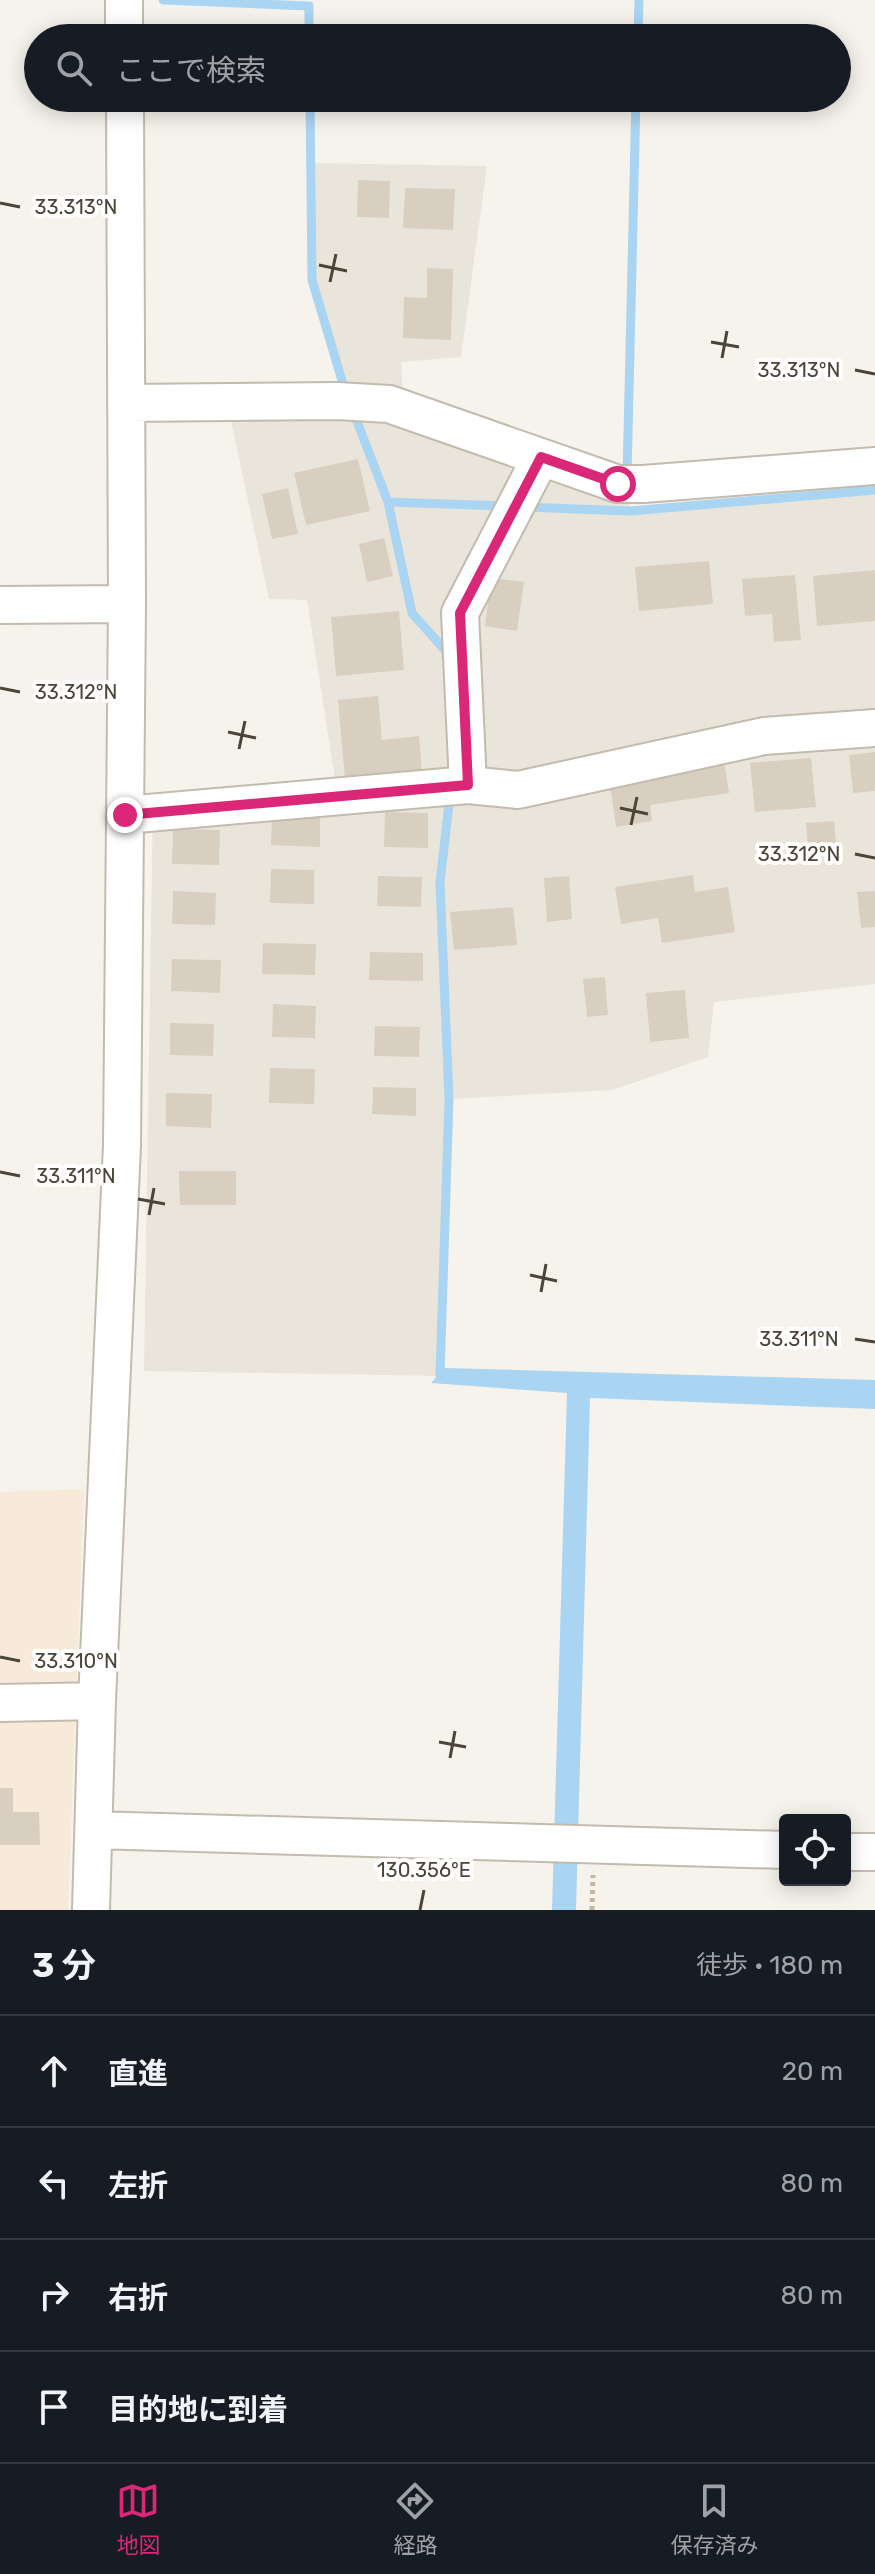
<!DOCTYPE html>
<html lang="ja">
<head>
<meta charset="utf-8">
<style>
	:root { --surface:#171b24; --page:#20242c; --text:#f1f3f6; --muted:#9ea1a6; --line:#363941; --accent:#db2777 }
	body { margin:0; font-family:Rubik,"Noto Sans JP",sans-serif; background:var(--page); color:var(--text) }
	.controls { position:absolute; right:24px; bottom:24px; display:grid; overflow:hidden; border-radius:8px; box-shadow:0 4px 20px #0003 }
	.controls button { width:72px; height:72px; display:grid; place-items:center; padding:0; border:0; border-bottom:2px solid var(--line); background:var(--surface); color:var(--text); font:40px sans-serif }
	.stop { position:absolute; width:24px; height:24px; margin:-18px; border:6px solid #db2777; border-radius:50%; background:#fff }
	.stop.end { background:#db2777; border-color:#fff; box-shadow:0 2px 8px #0008 }
	.list { margin:0; padding:0; list-style:none }
	h2 { display:flex; justify-content:space-between; align-items:center; height:104px; margin:0; padding:0 32px; font-size:34px }
	h2 small { font-size:26px; font-weight:400; color:var(--muted) }
	.list li { display:grid; grid-template-columns:52px 1fr auto; gap:24px; align-items:center; box-sizing:border-box; height:112px; padding:0 32px; border-top:2px solid var(--line) }
	.list b { display:block; font-size:30px; white-space:nowrap }
	.list em { font-size:26px; font-style:normal; color:var(--muted) }
	.icon { flex:none; width:44px; height:44px; fill:none; stroke:currentColor; stroke-width:2; stroke-linecap:round; stroke-linejoin:round }
	.map { position:relative; flex:none; width:875px; height:1910px; overflow:hidden }
	.search { position:absolute; background:var(--surface); box-shadow:0 4px 20px #0003; left:24px; right:24px; top:24px; height:88px; display:flex; align-items:center; gap:20px; box-sizing:border-box; padding:0 28px; border-radius:44px; color:var(--muted); font-size:30px }
	.sheet { height:552px; background:var(--surface) }
	nav { display:flex; justify-content:space-around; align-items:center; box-sizing:border-box; height:112px; border-top:2px solid var(--line); background:var(--surface); font-size:22px; color:var(--muted) }
	nav a { display:grid; justify-items:center; gap:4px }
	nav .on { color:var(--accent) }
	.map>svg:first-child { display:block }
	.residential { fill:#eae5da }
	.commercial { fill:#f7ead8 }
	.water { fill:#a9d4f2 }
	.lines { fill:none; stroke-linecap:round; stroke-linejoin:round }
	.stream { stroke:#a9d4f2; stroke-width:9 }
	.building { fill:#d8cfc1 }
	.minor-casing { stroke:#c2bbae; stroke-width:40 }
	.path { stroke:#c4b79f; stroke-width:5; stroke-dasharray:4 4; stroke-linecap:butt }
	.minor { stroke:#fff; stroke-width:36 }
	.route { stroke:#db2777; stroke-width:10 }
	.ticks { fill:none; stroke:#4b4439; stroke-width:3 }
	.ticks-label { font-size:20px; text-anchor:middle; fill:#4b4439; stroke:#fff; stroke-width:8; stroke-linejoin:round; paint-order:stroke }
</style>
</head>
<body>
<div class="map">
<svg width="875" height="1910" viewBox="0 0 875 1910">
	<rect width="100%" height="100%" fill="#f6f3ec"/>
	<!-- residential -->
	<path class="residential" d="M311 163 487 166 461 357 401 362 403 393 627 470 630 511 875 490V984L714 1002 708 1057 613 1090 449 1099 440 1376 144 1371 153 799 336 786 307 600 269 599 224 388 343 386 312 280Z"/>
	<!-- commercial -->
	<path class="commercial" d="M84 1489 68 1910H0V1492Z"/>
	<!-- water -->
	<path class="water" d="M445 1368 875 1380V1409L590 1398 576 1910H552L567 1393 431 1383Z"/>
	<g class="lines">
		<!-- stream -->
		<path class="stream" d="M163 0 309 6V38
			M638 38 639 0
			M310 98 312 280 346 394
			M353 411 388 502
			M627 476 636 98
			M523 507 630 511 875 490
			M451 657 412 613 388 502 505 506
			M448 1376H440L449 1099 440 883 450 795"/>
	</g>
	<!-- building -->
	<path class="building" d="M358 180 390 181 389 218 357 217Z
		M405 188 455 189 453 230 403 228Z
		M427 268 453 269 451 340 403 338 404 297 427 298Z
		M358 459 370 511 306 525 294 473Z
		M288 488 298 534 272 539 262 494Z
		M384 538 393 576 367 582 359 544Z
		M709 561 713 604 639 611 635 567Z
		M875 570V621L817 626 813 576Z
		M795 575 801 640 774 642 772 614 745 616 742 579Z
		M491 578 524 582 517 631 485 626Z
		M399 611 404 670 336 676 331 617Z
		M378 696 382 740 419 736 422 772 345 779 338 700Z
		M875 752V791L853 793 849 755Z
		M811 758 816 807 755 812 750 763Z
		M724 761 729 793 650 805 652 821 616 827 609 778Z
		M385 812 428 813V848L384 847Z
		M272 816 320 818V847L271 845Z
		M834 821 837 854 809 857 806 823Z
		M173 829 220 830 219 865 172 864Z
		M271 869 314 870V904L270 903Z
		M693 875 695 892 728 887 735 932 662 943 658 918 621 924 615 887Z
		M378 876 422 877 421 907 377 906Z
		M569 876 572 919 547 922 544 878Z
		M173 891 216 893 215 925 172 924Z
		M875 891V927L861 928 857 892Z
		M513 907 517 945 454 950 450 912Z
		M263 943 316 944 315 975 262 974Z
		M370 952 423 953V981L369 980Z
		M172 959 221 960 220 993 171 991Z
		M605 977 608 1015 587 1017 583 979Z
		M685 990 689 1038 650 1042 646 993Z
		M273 1004 316 1006 315 1038 272 1037Z
		M170 1023 214 1024 213 1056 170 1055Z
		M375 1026 420 1027 419 1057 374 1056Z
		M270 1068 315 1069 314 1104 269 1103Z
		M373 1087 416 1088V1116L372 1114Z
		M166 1093 212 1094 211 1128 166 1126Z
		M179 1171H236V1205H180Z
		M0 1788H13V1812H39L40 1845H0Z"/>
	<g class="lines">
		<defs>
			<path id="minor" d="M124 0V38
				M126 403 337 401 389 404 618 484H643L875 466
				M0 605 127 604
				M468 785 460 613 541 457
				M125 815 468 785 518 790 764 736 875 728
				M0 1703 97 1701
				M94 1830 785 1850
				M845 1852H875
				M91 1910 97 1701 122 1145 127 604 125 98"/>
		</defs>
		<!-- minor casing -->
		<use href="#minor" class="minor-casing"/>
		<!-- path -->
		<path class="path" d="M592 1910 593 1875"/>
		<!-- minor -->
		<use href="#minor" class="minor"/>
	</g>
	<g class="lines">
		<!-- route -->
		<path class="route" d="M125 815 468 785 460 613 541 457 618 484"/>
	</g>
	<!-- ticks -->
	<path class="ticks" d="M0 203 20 207M319 265 347 271M330 282 336 254M711 342 739 347M722 358 727 331M855 370 875 374M0 688 20 692M228 732 256 738M239 749 245 721M620 808 648 814M631 825 637 797M855 854 875 858M0 1172 20 1176M138 1199 165 1204M149 1215 154 1188M530 1275 557 1281M541 1292 546 1264M855 1339 875 1342M0 1657 20 1661M439 1742 466 1747M450 1758 455 1731M420 1910 424 1890"/>
	<g class="ticks-label">
		<text x="76" y="214">33.313°N</text>
		<text x="799" y="377">33.313°N</text>
		<text x="76" y="699">33.312°N</text>
		<text x="799" y="861">33.312°N</text>
		<text x="76" y="1183">33.311°N</text>
		<text x="799" y="1346">33.311°N</text>
		<text x="76" y="1668">33.310°N</text>
		<text x="424" y="1877">130.356°E</text>
	</g>
</svg>
<div class="controls">
<button><svg class="icon" aria-label="locate" viewBox="0 0 24 24"><circle cx="12" cy="12" r="6"/><path d="M12 2v4M12 18v4M2 12h4M18 12h4"/></svg></button>
</div>
<div class="stop" style="left:618px;top:484px"></div>
<div class="stop end" style="left:125px;top:815px"></div>
<div class="search"><svg class="icon" aria-label="search" viewBox="0 0 24 24"><circle cx="10" cy="10" r="6"/><path d="M15 15l6 6"/></svg>ここで検索</div>
</div>
<section class="sheet">
<h2>3 分<small>徒歩 · 180 m</small></h2>
<ul class="list">
<li><svg class="icon" aria-label="ahead" viewBox="0 0 24 24"><path d="M12 20V5M6 11l6-6 6 6"/></svg><div><b>直進</b></div><em>20 m</em></li>
<li><svg class="icon" aria-label="left" viewBox="0 0 24 24"><path d="M17 20v-9H6M10 6l-5 5 5 5"/></svg><div><b>左折</b></div><em>80 m</em></li>
<li><svg class="icon" aria-label="right" viewBox="0 0 24 24"><path d="M7 20v-9h11M14 6l5 5-5 5"/></svg><div><b>右折</b></div><em>80 m</em></li>
<li><svg class="icon" aria-label="arrive" viewBox="0 0 24 24"><path d="M6 21V4h12l-3 4 3 4H6"/></svg><div><b>目的地に到着</b></div></li>
</ul>
</section>
<nav>
<a class="on"><svg class="icon" aria-label="map" viewBox="0 0 24 24"><path d="M3 6l6-2 6 2 6-2v14l-6 2-6-2-6 2zM9 4v14M15 6v14"/></svg>地図</a>
<a><svg class="icon" aria-label="directions" viewBox="0 0 24 24"><path d="M12 3l9 9-9 9-9-9zM9 14v-3h6M13 9l2 2-2 2"/></svg>経路</a>
<a><svg class="icon" aria-label="saved" viewBox="0 0 24 24"><path d="M7 4h10v16l-5-4-5 4z"/></svg>保存済み</a>
</nav>
</body>
</html>
